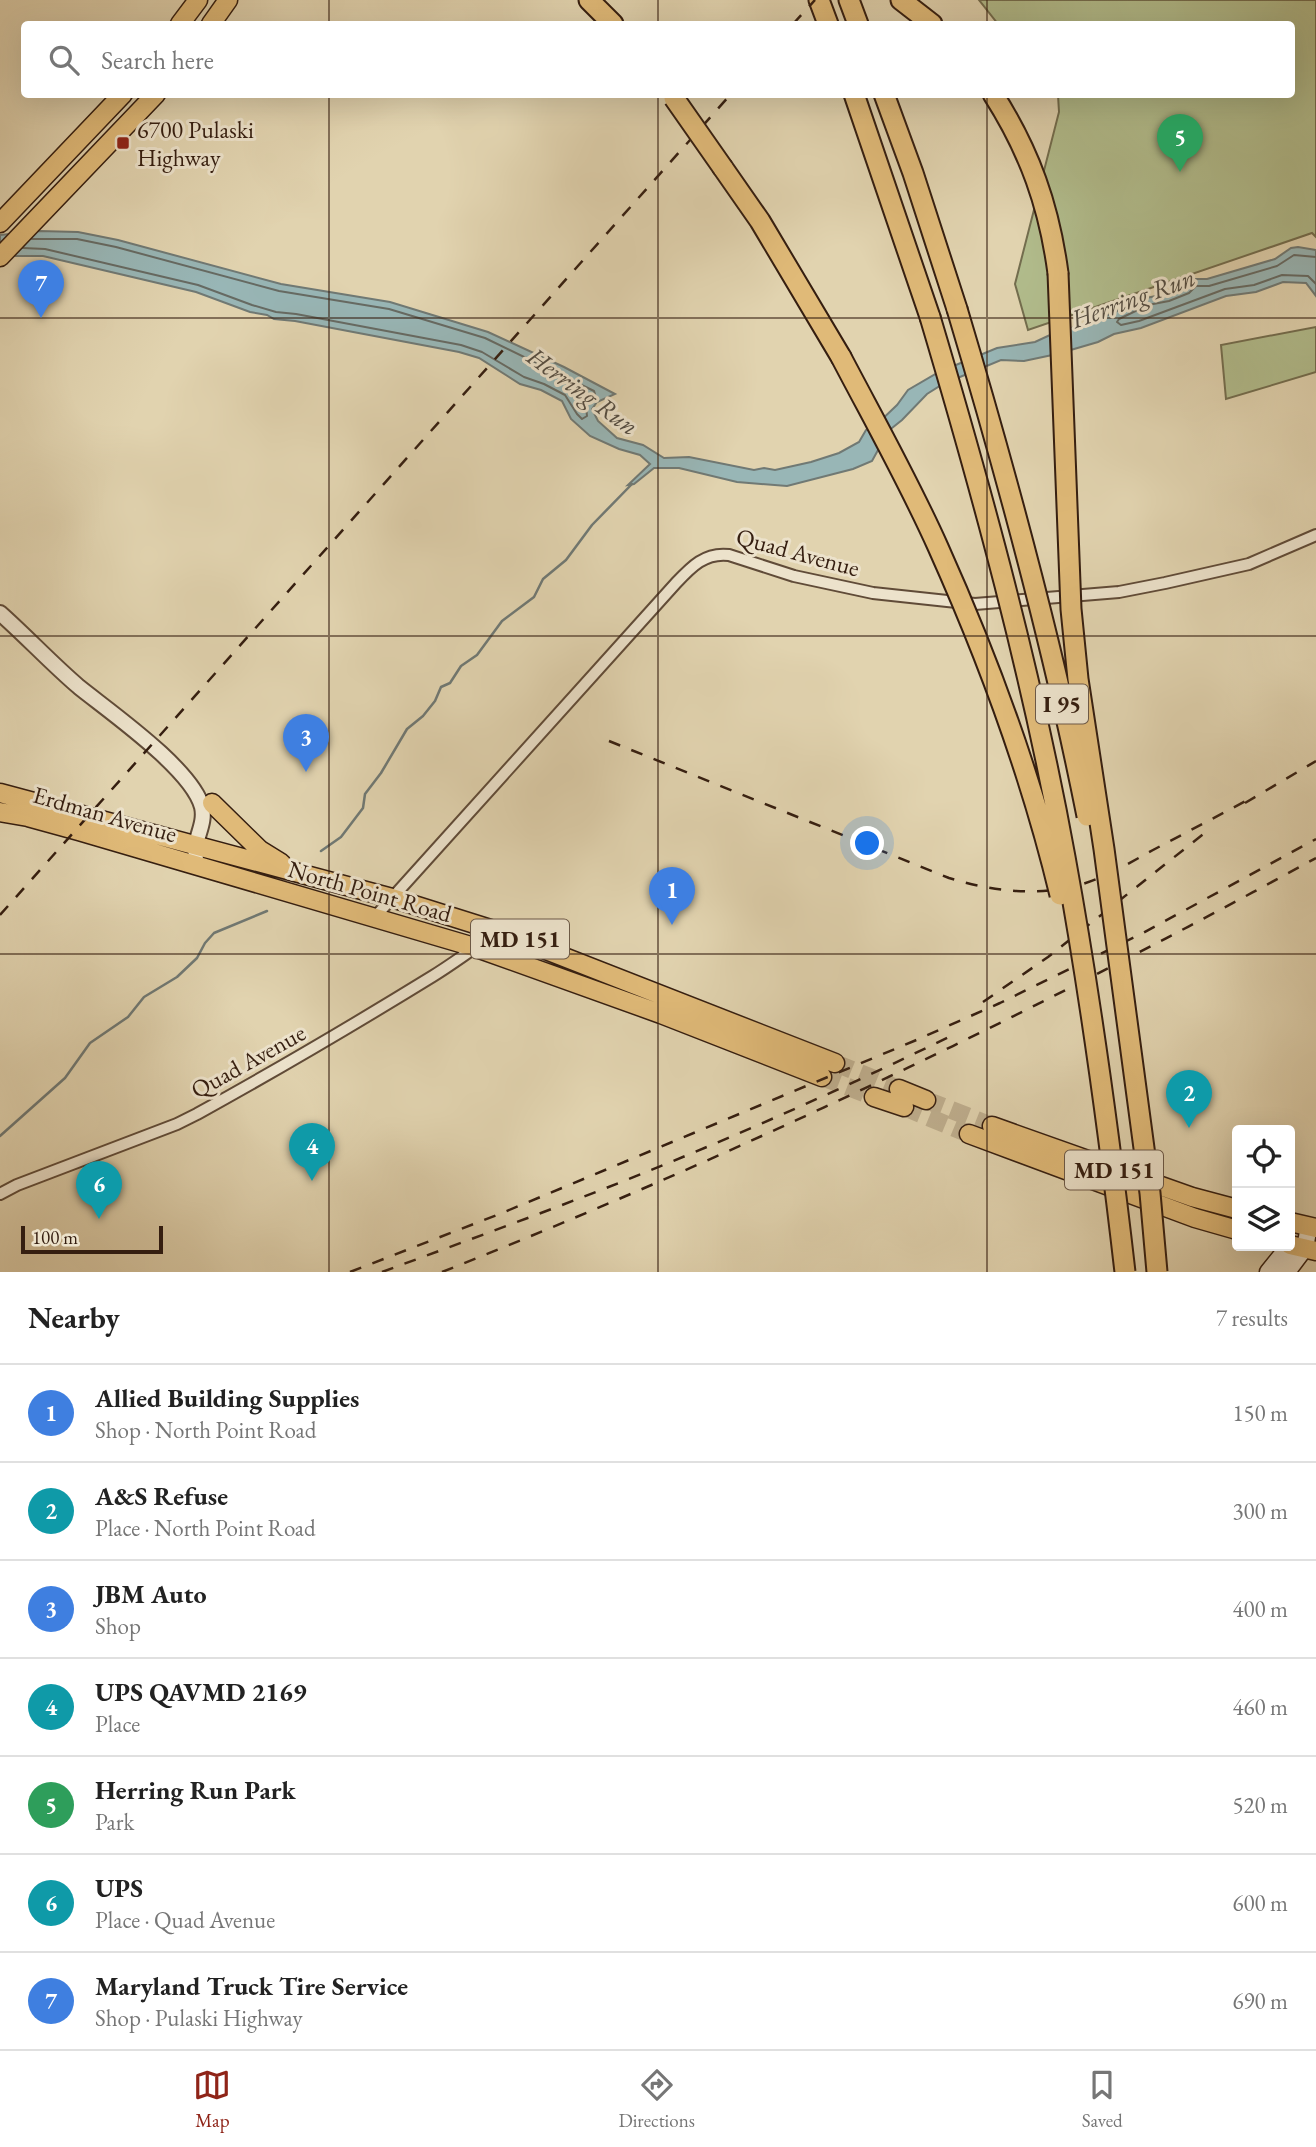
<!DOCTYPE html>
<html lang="en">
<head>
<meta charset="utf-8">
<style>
	:root { --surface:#fff; --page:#f2f2f2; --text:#222; --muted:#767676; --line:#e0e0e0; --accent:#8f2418 }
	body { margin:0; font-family:"EB Garamond",serif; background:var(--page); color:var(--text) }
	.controls { position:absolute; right:21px; bottom:21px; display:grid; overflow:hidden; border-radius:7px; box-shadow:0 7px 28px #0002 }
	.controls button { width:63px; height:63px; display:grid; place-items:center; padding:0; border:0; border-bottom:2px solid var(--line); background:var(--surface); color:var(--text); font:35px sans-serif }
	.scale { position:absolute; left:21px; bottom:18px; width:142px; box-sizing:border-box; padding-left:7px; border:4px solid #351e10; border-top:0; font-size:19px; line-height:24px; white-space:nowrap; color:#351e10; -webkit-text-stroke:5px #ece2cb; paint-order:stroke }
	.you { position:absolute; left:868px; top:844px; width:24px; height:24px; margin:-18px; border:5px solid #fff; border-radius:50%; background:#1a73e8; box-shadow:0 0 0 10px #1a73e833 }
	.badge { display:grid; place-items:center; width:46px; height:46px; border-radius:50%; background:var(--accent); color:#fff; font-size:23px; font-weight:700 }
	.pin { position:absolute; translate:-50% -58px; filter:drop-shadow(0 2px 4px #0008) }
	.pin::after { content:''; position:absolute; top:37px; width:24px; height:21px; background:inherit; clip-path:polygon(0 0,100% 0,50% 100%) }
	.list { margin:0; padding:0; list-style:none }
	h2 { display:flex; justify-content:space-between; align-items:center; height:91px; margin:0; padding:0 28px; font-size:30px }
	h2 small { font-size:23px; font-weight:400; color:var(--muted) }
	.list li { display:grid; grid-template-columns:46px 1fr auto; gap:21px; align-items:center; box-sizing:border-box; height:98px; padding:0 28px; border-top:2px solid var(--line) }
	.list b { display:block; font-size:26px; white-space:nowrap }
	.list p { margin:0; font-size:23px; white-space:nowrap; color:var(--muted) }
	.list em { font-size:23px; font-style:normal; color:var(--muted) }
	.icon { flex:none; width:38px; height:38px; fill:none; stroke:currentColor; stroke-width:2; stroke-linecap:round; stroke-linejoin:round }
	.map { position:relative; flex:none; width:1316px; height:1272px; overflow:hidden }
	.search { position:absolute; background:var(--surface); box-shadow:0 7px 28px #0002; left:21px; right:21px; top:21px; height:77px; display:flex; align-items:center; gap:18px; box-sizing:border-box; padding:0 24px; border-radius:7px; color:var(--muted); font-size:26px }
	.sheet { height:777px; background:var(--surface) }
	nav { display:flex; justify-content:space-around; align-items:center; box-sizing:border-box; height:98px; border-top:2px solid var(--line); background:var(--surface); font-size:19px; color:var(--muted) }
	nav a { display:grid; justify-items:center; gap:4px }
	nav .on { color:var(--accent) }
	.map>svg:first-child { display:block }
	.green { fill:#b1bc8c; stroke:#736d4e; stroke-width:2 }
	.water { fill:#98b6b6; stroke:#707974; stroke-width:2 }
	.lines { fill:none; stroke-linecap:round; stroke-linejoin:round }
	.shore { stroke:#666a63; stroke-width:2 }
	.stream { stroke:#707974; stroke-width:2.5 }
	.primary-tunnel { stroke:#bfaf8f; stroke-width:18; stroke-dasharray:18 9; stroke-linecap:butt }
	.minor-casing { stroke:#604b38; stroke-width:14 }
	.tertiary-casing { stroke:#604b38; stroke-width:18 }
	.secondary-casing { stroke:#351e10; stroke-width:19 }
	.primary-casing { stroke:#351e10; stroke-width:21 }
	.motorway-casing { stroke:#351e10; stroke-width:23 }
	.minor { stroke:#ece2cb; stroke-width:10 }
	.tertiary { stroke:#ece2cb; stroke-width:14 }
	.secondary { stroke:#ece2cb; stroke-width:16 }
	.primary { stroke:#e0ba78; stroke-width:18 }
	.motorway { stroke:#e0ba78; stroke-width:19 }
	.rail { stroke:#351e10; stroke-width:2.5; stroke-dasharray:12 12; stroke-linecap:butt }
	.motorway-bridge-casing { stroke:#351e10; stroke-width:23; stroke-linecap:butt }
	.motorway-bridge { stroke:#e0ba78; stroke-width:19 }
	.grid { fill:none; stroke:#351e10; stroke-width:2; stroke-opacity:0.55 }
	.poi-dot { fill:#8f2418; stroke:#ece2cb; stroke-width:2.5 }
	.labels { text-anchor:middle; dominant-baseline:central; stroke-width:6; stroke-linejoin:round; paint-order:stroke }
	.shield { fill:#ece2cb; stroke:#6c5948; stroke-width:2 }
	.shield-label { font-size:23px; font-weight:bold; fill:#351e10 }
	.poi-label { font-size:24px; fill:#351e10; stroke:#ece2cb; text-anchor:start }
	.street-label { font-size:24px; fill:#351e10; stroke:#ece2cb }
	.water-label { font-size:26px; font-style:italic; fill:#534c42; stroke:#ece2cb }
</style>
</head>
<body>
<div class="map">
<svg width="1316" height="1272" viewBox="0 0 1316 1272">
	<rect width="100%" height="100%" fill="#e1d3af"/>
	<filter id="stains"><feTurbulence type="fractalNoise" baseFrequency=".00286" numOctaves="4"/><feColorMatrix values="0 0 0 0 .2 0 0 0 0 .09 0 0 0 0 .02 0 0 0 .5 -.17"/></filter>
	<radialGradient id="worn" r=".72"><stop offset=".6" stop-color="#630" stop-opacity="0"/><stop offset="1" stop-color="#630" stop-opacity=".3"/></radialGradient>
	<!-- green -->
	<path class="green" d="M979 0H1316V237L1312 233 1028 330 1015 284 1059 112 1058 95 1292 94V24H998Z
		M1316 327V372L1226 399 1221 345Z"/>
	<!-- water -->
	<path class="water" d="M39 231 78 232 118 240 281 284 390 302 488 332 564 367 615 394 597 402 592 409 598 421 617 438 643 445 664 458 689 457 754 470 764 468 775 470 811 462 839 453 859 442 866 430 874 427 897 405 908 390 939 372 997 348 1035 342 1050 335 1097 320 1146 298 1166 294 1186 286 1193 279H1207L1275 259 1291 248 1298 247 1316 250V296L1306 283 1283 282 1256 292 1226 296 1141 328 1114 334 1098 342 1057 354 1024 361 1001 360 943 384 927 394 902 420 882 436 878 450 872 461 853 469 787 486 737 482 679 468H654L634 484 628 485 650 464 640 455 619 449 590 436 571 419 562 401 541 390 520 384 479 358 459 352 295 321 274 319 267 315 250 312 196 292 43 256H0V235Z"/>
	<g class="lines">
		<!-- shore -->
		<path class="shore" d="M23 248 45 249 198 285 252 305 276 312 296 314 461 345 482 352 524 377 544 384 565 395 577 414 582 419 587 416 586 406 595 394 594 391 485 338 389 309 279 291 116 247 77 239H32
			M1316 257 1294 255 1277 266 1209 286H1196L1189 293 1169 301 1148 305 1119 319 1117 322 1121 325 1139 321 1225 289 1254 285 1282 275 1308 276 1316 284"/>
		<!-- stream -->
		<path class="stream" d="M321 851 341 837 363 808 365 794 381 773 407 729 423 716 435 701 441 687 450 683 461 666 477 655 502 621 534 597 543 579 566 560 592 525 632 484
			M0 1136 65 1078 90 1043 128 1017 144 997 177 977 197 958 205 943 214 933 267 911"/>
		<!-- primary-tunnel -->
		<path class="primary-tunnel" d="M835 1063 899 1089
			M822 1077 874 1097
			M926 1100 992 1126
			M904 1107 969 1134"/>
		<defs>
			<path id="minor" d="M375 917 676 583C691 567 705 552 729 555L794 576 873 593 975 604 1119 592 1165 583 1249 564 1316 535
				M0 1194 17 1185 177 1124 197 1114C277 1070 355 1024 433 976 456 962 477 945 500 932"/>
			<path id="tertiary" d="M0 613C27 637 52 664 79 687 110 712 192 769 202 807 205 820 199 831 196 844 195 850 196 858 196 865"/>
			<path id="secondary" d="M1268 1272 1289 1246
				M1287 1272 1305 1248 1309 1226"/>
			<path id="primary" d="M180 24 198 0
				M211 24 228 0
				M0 223 123 94
				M0 257 156 94
				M0 793 392 898 500 932 835 1063
				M212 803 260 850 281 863
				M0 812 28 817 79 831 474 947 661 1014 822 1077
				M899 1089 926 1100
				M874 1097 904 1107
				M992 1126 1192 1197 1237 1209
				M969 1134 1195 1218 1237 1230
				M1290 1222 1316 1228
				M1290 1245 1316 1251"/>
			<path id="motorway" d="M589 0 613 24
				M819 0 828 24
				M849 0 858 24
				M901 0 932 24
				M854 94 930 317
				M884 94 913 173 957 309
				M993 94C1030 152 1049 206 1058 273
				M723 168 760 221 841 357"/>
		</defs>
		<!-- minor casing -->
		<use href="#minor" class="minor-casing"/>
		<!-- tertiary casing -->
		<use href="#tertiary" class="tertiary-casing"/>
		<!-- secondary casing -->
		<use href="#secondary" class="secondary-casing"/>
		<!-- primary casing -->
		<use href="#primary" class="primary-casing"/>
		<!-- motorway casing -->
		<use href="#motorway" class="motorway-casing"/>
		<!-- minor -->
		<use href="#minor" class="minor"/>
		<!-- tertiary -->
		<use href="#tertiary" class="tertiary"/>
		<!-- secondary -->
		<use href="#secondary" class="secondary"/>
		<!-- primary -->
		<use href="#primary" class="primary"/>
		<!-- motorway -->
		<use href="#motorway" class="motorway"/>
		<!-- rail -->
		<path class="rail" d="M793 24 815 0
			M609 741 949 878C985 889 1022 895 1060 889 1093 885 1124 866 1153 850 1187 832 1220 815 1253 797
			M1245 803 1316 761
			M0 915 731 94
			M983 1002 1048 957 1211 828
			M350 1272 502 1213 914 1041 1000 1003 1143 933 1316 839
			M382 1272C455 1245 529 1218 601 1190 721 1143 838 1091 953 1035
			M442 1272C742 1153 1033 1013 1316 858"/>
		<defs>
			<path id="motorway-bridge" d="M674 98 723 168
				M1058 273 1071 609 1078 679 1104 849 1150 1193 1157 1272
				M957 309C1007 476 1053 645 1087 816
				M930 317C983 495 1032 675 1065 857 1090 994 1109 1133 1125 1272
				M841 357C874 420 909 482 938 547 987 656 1032 779 1060 895"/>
		</defs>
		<!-- motorway-bridge casing -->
		<use href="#motorway-bridge" class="motorway-bridge-casing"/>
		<!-- motorway-bridge -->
		<use href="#motorway-bridge" class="motorway-bridge"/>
	</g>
	<!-- grid -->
	<path class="grid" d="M329 0V24M658 0V24M987 0V24M329 94V1272M658 94V1272M987 94V1272M0 318H1316M0 636H1316M0 954H1316"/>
	<!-- markers -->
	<rect class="poi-dot" x="116" y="136" width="14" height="14" rx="3.5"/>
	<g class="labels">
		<!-- shield labels -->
		<g class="shield">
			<rect x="1036" y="684.5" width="52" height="39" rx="5"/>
			<rect x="471" y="919.5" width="98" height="39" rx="5"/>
			<rect x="1065" y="1150.5" width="98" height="39" rx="5"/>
		</g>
		<g class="shield-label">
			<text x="1062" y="704">I 95</text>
			<text x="520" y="939">MD 151</text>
			<text x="1114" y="1170">MD 151</text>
		</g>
		<!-- poi labels -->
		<g class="poi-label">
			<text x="137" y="129">6700 Pulaski<tspan x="137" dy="28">Highway</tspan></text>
		</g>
		<!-- street labels -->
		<g class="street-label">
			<text transform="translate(798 552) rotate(15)">Quad Avenue</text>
			<text transform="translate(105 814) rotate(16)">Erdman Avenue</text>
			<text transform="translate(370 891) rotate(16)">North Point Road</text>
			<text transform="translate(248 1061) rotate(-29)">Quad Avenue</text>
		</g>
		<!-- water labels -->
		<g class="water-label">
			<text transform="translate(1133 298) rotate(-20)">Herring Run</text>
			<text transform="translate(583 391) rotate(36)">Herring Run</text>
		</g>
	</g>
	<rect width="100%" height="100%" filter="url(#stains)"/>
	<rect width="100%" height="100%" fill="url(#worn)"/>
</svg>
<div class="controls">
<button><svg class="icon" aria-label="locate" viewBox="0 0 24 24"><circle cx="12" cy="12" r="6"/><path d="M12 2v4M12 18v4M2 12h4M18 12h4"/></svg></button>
<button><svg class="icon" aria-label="layers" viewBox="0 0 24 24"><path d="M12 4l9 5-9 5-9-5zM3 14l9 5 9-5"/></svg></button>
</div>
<div class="scale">100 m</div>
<div class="you"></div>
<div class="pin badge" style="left:672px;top:925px;background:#3f7fe0">1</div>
<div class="pin badge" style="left:1189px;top:1128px;background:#0f9aa8">2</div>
<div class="pin badge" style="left:306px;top:772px;background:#3f7fe0">3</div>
<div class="pin badge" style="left:312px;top:1181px;background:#0f9aa8">4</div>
<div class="pin badge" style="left:1180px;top:172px;background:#2e9e5b">5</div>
<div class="pin badge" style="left:99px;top:1219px;background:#0f9aa8">6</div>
<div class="pin badge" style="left:41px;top:318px;background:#3f7fe0">7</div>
<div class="search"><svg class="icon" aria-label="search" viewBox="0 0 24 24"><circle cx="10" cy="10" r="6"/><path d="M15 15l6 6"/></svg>Search here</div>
</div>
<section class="sheet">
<h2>Nearby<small>7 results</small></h2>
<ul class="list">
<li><span class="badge" style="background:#3f7fe0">1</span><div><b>Allied Building Supplies</b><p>Shop · North Point Road</p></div><em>150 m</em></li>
<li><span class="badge" style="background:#0f9aa8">2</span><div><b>A&amp;S Refuse</b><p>Place · North Point Road</p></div><em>300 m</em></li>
<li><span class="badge" style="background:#3f7fe0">3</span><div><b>JBM Auto</b><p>Shop</p></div><em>400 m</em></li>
<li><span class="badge" style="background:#0f9aa8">4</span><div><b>UPS QAVMD 2169</b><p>Place</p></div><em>460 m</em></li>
<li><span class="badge" style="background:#2e9e5b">5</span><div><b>Herring Run Park</b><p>Park</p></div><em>520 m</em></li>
<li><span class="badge" style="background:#0f9aa8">6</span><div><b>UPS</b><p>Place · Quad Avenue</p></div><em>600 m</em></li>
<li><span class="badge" style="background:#3f7fe0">7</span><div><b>Maryland Truck Tire Service</b><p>Shop · Pulaski Highway</p></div><em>690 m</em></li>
</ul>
</section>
<nav>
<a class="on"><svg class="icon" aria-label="map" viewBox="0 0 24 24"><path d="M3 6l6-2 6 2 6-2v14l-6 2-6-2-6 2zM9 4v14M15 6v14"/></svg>Map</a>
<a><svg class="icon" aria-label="directions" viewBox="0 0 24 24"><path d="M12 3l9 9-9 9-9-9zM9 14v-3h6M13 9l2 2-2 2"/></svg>Directions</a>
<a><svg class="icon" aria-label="saved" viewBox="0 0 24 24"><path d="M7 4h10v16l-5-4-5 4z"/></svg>Saved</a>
</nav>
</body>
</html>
